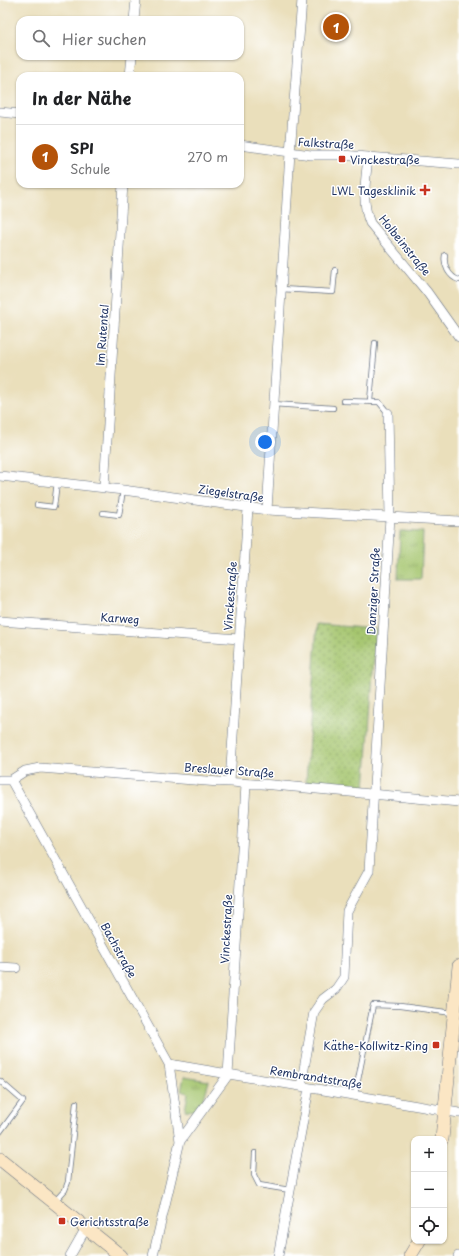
<!DOCTYPE html>
<html lang="de">
<head>
<meta charset="utf-8">
<style>
	:root { --surface:#fff; --page:#f6f6f6; --text:#202124; --muted:#757577; --line:#e0e0e0; --accent:#b45309 }
	body { margin:0; font-family:"Playpen Sans",sans-serif; background:var(--page); color:var(--text) }
	.controls { position:absolute; right:12px; bottom:12px; display:grid; overflow:hidden; border-radius:8px; box-shadow:0 1px 3px #0004 }
	.controls button { width:36px; height:36px; display:grid; place-items:center; padding:0; border:0; border-bottom:1px solid var(--line); background:var(--surface); color:var(--text); font:20px sans-serif }
	.you { position:absolute; left:265px; top:442px; width:14px; height:14px; margin:-10px; border:3px solid #fff; border-radius:50%; background:#1a73e8; box-shadow:0 0 0 6px #1a73e833 }
	.badge { display:grid; place-items:center; width:26px; height:26px; border-radius:50%; background:var(--accent); color:#fff; font-size:13px; font-weight:700 }
	.pin { position:absolute; translate:-50% -50%; border:2px solid #fff; box-shadow:0 1px 4px #0006 }
	.list { margin:0; padding:0; list-style:none }
	h2 { display:flex; justify-content:space-between; align-items:center; height:52px; margin:0; padding:0 16px; font-size:17px }
	h2 small { font-size:13px; font-weight:400; color:var(--muted) }
	.list li { display:grid; grid-template-columns:26px 1fr auto; gap:12px; align-items:center; box-sizing:border-box; height:64px; padding:0 16px; border-top:1px solid var(--line) }
	.list b { display:block; font-size:15px; white-space:nowrap }
	.list p { margin:0; font-size:13px; white-space:nowrap; color:var(--muted) }
	.list em { font-size:13px; font-style:normal; color:var(--muted) }
	.icon { flex:none; width:22px; height:22px; fill:none; stroke:currentColor; stroke-width:2; stroke-linecap:round; stroke-linejoin:round }
	.map { position:relative; flex:none; width:459px; height:1256px; overflow:hidden }
	.search { position:absolute; background:var(--surface); box-shadow:0 1px 3px #0004; left:16px; top:16px; width:228px; height:44px; display:flex; align-items:center; gap:10px; box-sizing:border-box; padding:0 14px; border-radius:12px; color:var(--muted); font-size:15px }
	.panel { position:absolute; background:var(--surface); box-shadow:0 1px 3px #0004; left:16px; top:72px; width:228px; height:116px; border-radius:12px }
	.map>svg:first-child { display:block }
	.grass { fill:url(#grass-dots); stroke:#607a66 }
	.park { fill:url(#park-tufts); stroke:#607a66 }
	.lines { fill:none; stroke-linecap:round; stroke-linejoin:round }
	.lane-casing { stroke:#636d7f; stroke-width:6 }
	.street-casing { stroke:#636d7f; stroke-width:10 }
	.secondary-casing { stroke:#636d7f; stroke-width:14 }
	.lane { stroke:#fff; stroke-width:4.5 }
	.street { stroke:#fff; stroke-width:9 }
	.secondary { stroke:#fbe6c4; stroke-width:13 }
	.poi-dot { fill:#c8321e; stroke:#fff; stroke-width:1.5 }
	.labels { text-anchor:middle; dominant-baseline:central; stroke-width:3; stroke-linejoin:round; paint-order:stroke }
	.street-label { font-size:11px; fill:#1b2f5e; stroke:#fff }
	.poi-label { font-size:11px; fill:#1b2f5e; stroke:#fff; text-anchor:start }
</style>
</head>
<body>
<div class="map">
<svg width="459" height="1256" viewBox="0 0 459 1256">
	<defs>
		<pattern id="grass-dots" width="8" height="8" patternUnits="userSpaceOnUse"><rect width="8" height="8" fill="#a4c56d"/><path d="M2 2h.1M6 6h.1" fill="none" stroke="#85a05d" stroke-width="1.8" stroke-linecap="round"/></pattern>
		<pattern id="park-tufts" width="24" height="20" patternUnits="userSpaceOnUse"><rect width="24" height="20" fill="#a4c56d"/><path d="M3 7l-1-3M5 7V3M7 7l1-3M15 17l-1-3M17 17v-4M19 17l1-3" fill="none" stroke="#85a05d"/></pattern>
	</defs>
	<rect width="100%" height="100%" fill="#fff"/>
	<filter id="ink" filterUnits="userSpaceOnUse"><feTurbulence type="fractalNoise" baseFrequency=".025" numOctaves="2"/><feDisplacementMap in="SourceGraphic" scale="8" xChannelSelector="R" yChannelSelector="G"/><feConvolveMatrix kernelMatrix="1 2 1 2 8 2 1 2 1" color-interpolation-filters="sRGB"/></filter>
	<filter id="wash" filterUnits="userSpaceOnUse"><feTurbulence type="fractalNoise" baseFrequency=".012" numOctaves="4" result="noise"/><feDisplacementMap in="SourceGraphic" scale="16" xChannelSelector="R" yChannelSelector="G"/><feGaussianBlur stdDeviation="0.9" result="paint"/><feColorMatrix in="noise" values="0 0 0 0 0 0 0 0 0 0 0 0 0 0 0 0 0 1.4 0 .05"/><feComposite in="paint" operator="in"/></filter>
	<g filter="url(#wash)">
		<rect width="100%" height="100%" fill="#eadfbb"/>
		<!-- grass -->
		<path class="grass" d="M317 624 376 629 365 789 306 782Z"/>
		<!-- park -->
		<path class="park" d="M400 531 423 532 421 579H398Z
			M184 1077 209 1081 205 1095 196 1111 185 1110 188 1093 181 1091Z"/>
	</g>
	<g filter="url(#ink)">
		<g class="lines">
			<defs>
				<path id="lane" d="M445 255C443 265 449 277 459 280
					M281 289 333 292 335 270
					M343 401 379 402 388 413
					M370 401 375 343
					M273 404 333 408
					M37 505 54 507 57 482
					M103 513 119 515 123 490
					M0 1081 23 1101 0 1132
					M355 1095 373 1005 400 1006 453 1013
					M255 1153 254 1175 259 1185 290 1190
					M55 1201 65 1190 68 1182 76 1103"/>
				<path id="street" d="M134 20 136 0
					M130 76 132 56
					M0 112 20 114
					M240 145 311 155H342L459 164
					M368 157C366 179 361 202 370 223L427 292 459 337
					M0 476 123 490 267 510 459 521
					M104 488 123 184
					M267 510 290 153 302 0
					M0 621 239 639
					M0 780H11L25 771 40 768 219 782C233 781 247 785 262 784L459 802
					M11 780 169 1064 180 1141 153 1256
					M230 781 248 508
					M0 967 16 968
					M169 1064 459 1113
					M301 1086 314 1012 323 999 336 989 344 977 347 911 369 871 390 517 388 413
					M180 1141 228 1075 246 785
					M70 1256 86 1228
					M278 1256 309 1088
					M458 1256H459"/>
				<path id="secondary" d="M442 1139 459 966
					M0 1159 121 1256
					M410 1256 419 1241"/>
			</defs>
			<!-- lane casing -->
			<use href="#lane" class="lane-casing"/>
			<!-- street casing -->
			<use href="#street" class="street-casing"/>
			<!-- secondary casing -->
			<use href="#secondary" class="secondary-casing"/>
			<!-- lane -->
			<use href="#lane" class="lane"/>
			<!-- street -->
			<use href="#street" class="street"/>
			<!-- secondary -->
			<use href="#secondary" class="secondary"/>
		</g>
	</g>
	<!-- markers -->
	<g class="poi-dot">
		<rect x="338" y="155" width="8" height="8" rx="2"/>
		<path d="M423 184h4v4h4v4h-4v4h-4v-4h-4v-4h4z"/>
		<rect x="432" y="1041" width="8" height="8" rx="2"/>
		<rect x="58" y="1217" width="8" height="8" rx="2"/>
	</g>
	<g class="labels">
		<!-- street labels -->
		<g class="street-label">
			<text transform="translate(326 143) rotate(3)">Falkstraße</text>
			<text transform="translate(405 245) rotate(51)">Holbeinstraße</text>
			<text transform="translate(102 335) rotate(-86)">Im Rutental</text>
			<text transform="translate(231 493) rotate(8)">Ziegelstraße</text>
			<text transform="translate(373 591) rotate(-87)">Danziger Straße</text>
			<text transform="translate(230 596) rotate(-86)">Vinckestraße</text>
			<text transform="translate(120 618) rotate(4)">Karweg</text>
			<text transform="translate(229 770) rotate(4)">Breslauer Straße</text>
			<text transform="translate(226 929) rotate(-87)">Vinckestraße</text>
			<text transform="translate(119 950) rotate(61)">Bachstraße</text>
			<text transform="translate(316 1077) rotate(9)">Rembrandtstraße</text>
		</g>
		<!-- poi labels -->
		<g class="poi-label">
			<text x="350" y="159">Vinckestraße</text>
			<text x="416" y="190" text-anchor="end">LWL Tagesklinik</text>
			<text x="428" y="1045" text-anchor="end">Käthe-Kollwitz-Ring</text>
			<text x="70" y="1221">Gerichtsstraße</text>
		</g>
	</g>
</svg>
<div class="controls">
<button>+</button>
<button>−</button>
<button><svg class="icon" aria-label="locate" viewBox="0 0 24 24"><circle cx="12" cy="12" r="6"/><path d="M12 2v4M12 18v4M2 12h4M18 12h4"/></svg></button>
</div>
<div class="you"></div>
<div class="pin badge" style="left:336px;top:27px">1</div>
<div class="search"><svg class="icon" aria-label="search" viewBox="0 0 24 24"><circle cx="10" cy="10" r="6"/><path d="M15 15l6 6"/></svg>Hier suchen</div>
<section class="panel">
<h2>In der Nähe<small></small></h2>
<ul class="list">
<li><span class="badge">1</span><div><b>SPI</b><p>Schule</p></div><em>270 m</em></li>
</ul>
</section>
</div>
</body>
</html>
